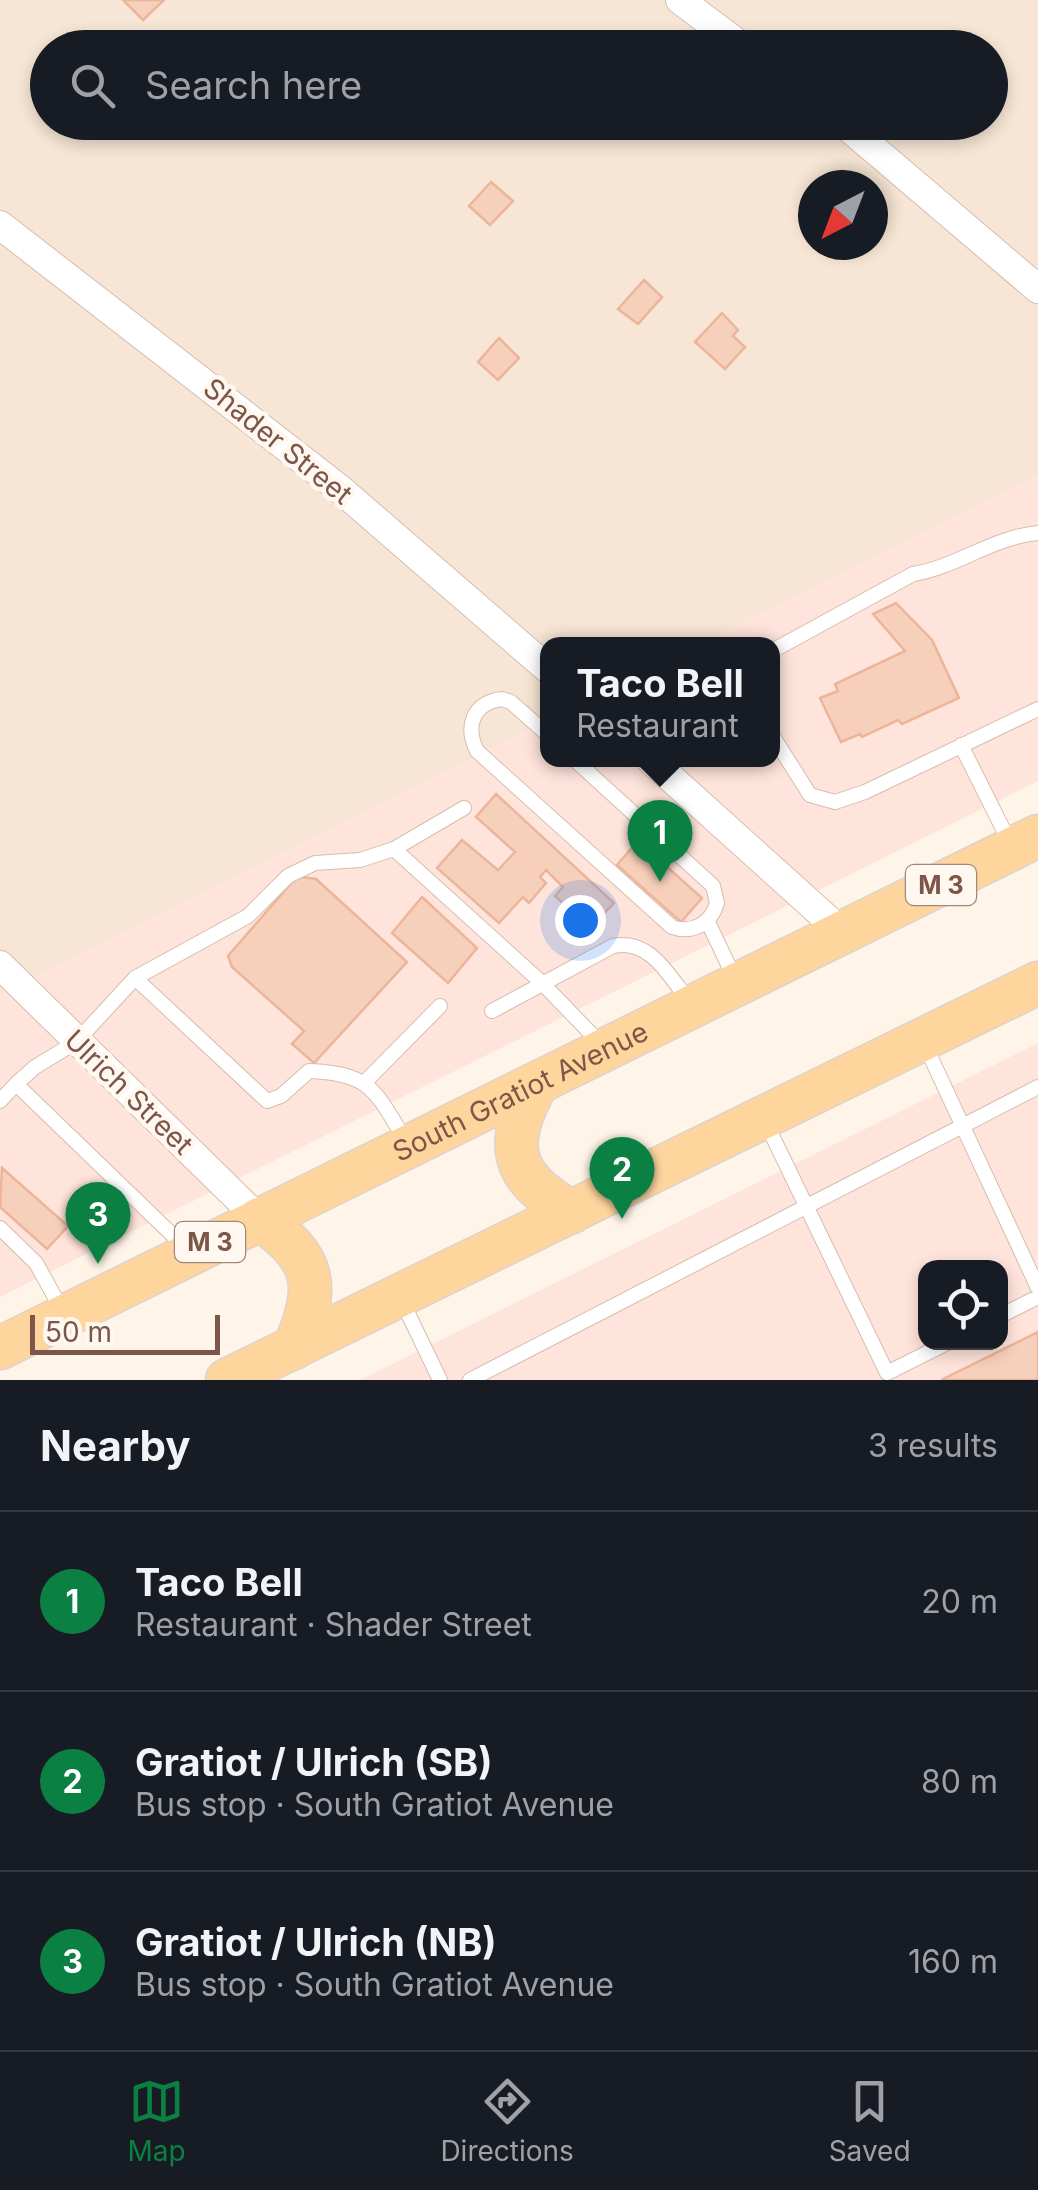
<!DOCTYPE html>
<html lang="en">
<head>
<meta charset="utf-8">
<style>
	:root { --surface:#171b24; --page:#242831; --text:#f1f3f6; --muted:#9ea1a6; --line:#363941; --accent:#0b8043 }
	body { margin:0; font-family:Inter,sans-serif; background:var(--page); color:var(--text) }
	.controls { position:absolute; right:30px; bottom:30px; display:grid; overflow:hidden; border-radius:20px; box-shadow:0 5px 15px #0003 }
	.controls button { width:90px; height:90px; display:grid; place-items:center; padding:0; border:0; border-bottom:2px solid var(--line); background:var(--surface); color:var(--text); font:50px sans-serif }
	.compass { position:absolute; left:798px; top:170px; width:90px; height:90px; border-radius:50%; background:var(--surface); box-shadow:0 5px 15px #0003; rotate:222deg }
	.scale { position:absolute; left:30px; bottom:25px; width:190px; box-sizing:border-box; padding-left:10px; border:5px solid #7c5748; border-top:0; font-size:28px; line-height:35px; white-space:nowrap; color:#7c5748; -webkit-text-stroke:8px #fff8f0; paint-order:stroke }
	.you { position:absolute; left:580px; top:920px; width:35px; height:35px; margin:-25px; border:8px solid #fff; border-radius:50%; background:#1a73e8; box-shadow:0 0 0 15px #1a73e833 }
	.badge { display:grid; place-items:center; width:65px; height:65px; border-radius:50%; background:var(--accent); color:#fff; font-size:32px; font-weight:700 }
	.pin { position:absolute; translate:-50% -82px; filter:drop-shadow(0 2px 5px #0008) }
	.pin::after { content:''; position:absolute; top:52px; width:35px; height:30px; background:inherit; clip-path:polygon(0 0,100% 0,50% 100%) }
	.popup { position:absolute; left:540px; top:637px; width:240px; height:130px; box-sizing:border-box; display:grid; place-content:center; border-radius:20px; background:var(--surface); filter:drop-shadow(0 2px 8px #0005); font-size:32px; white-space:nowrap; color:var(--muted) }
	.popup b { font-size:38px; color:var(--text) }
	.popup::after { content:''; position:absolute; left:50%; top:100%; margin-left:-20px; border:20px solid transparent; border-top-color:var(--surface) }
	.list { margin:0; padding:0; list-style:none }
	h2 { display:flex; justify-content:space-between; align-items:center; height:130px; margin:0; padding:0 40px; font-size:42px }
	h2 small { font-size:32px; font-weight:400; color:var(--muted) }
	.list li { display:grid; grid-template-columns:65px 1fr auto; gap:30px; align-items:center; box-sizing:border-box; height:180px; padding:0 40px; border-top:2px solid var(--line) }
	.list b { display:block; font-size:38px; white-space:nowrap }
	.list p { margin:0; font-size:32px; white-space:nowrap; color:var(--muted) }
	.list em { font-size:32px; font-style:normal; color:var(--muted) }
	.icon { flex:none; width:55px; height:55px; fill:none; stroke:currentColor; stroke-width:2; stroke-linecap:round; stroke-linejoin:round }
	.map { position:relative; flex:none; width:1038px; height:1380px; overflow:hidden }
	.search { position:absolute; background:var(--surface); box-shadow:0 5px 15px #0003; left:30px; right:30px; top:30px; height:110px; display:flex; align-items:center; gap:25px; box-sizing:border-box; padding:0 35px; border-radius:55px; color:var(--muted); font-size:38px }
	.sheet { height:670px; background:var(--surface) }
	nav { display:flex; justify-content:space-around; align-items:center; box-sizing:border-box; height:140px; border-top:2px solid var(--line); background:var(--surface); font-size:28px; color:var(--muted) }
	nav a { display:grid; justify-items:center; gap:5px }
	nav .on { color:var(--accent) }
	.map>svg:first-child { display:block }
	.residential { fill:#f7e6d5; fill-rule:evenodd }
	.commercial { fill:#ffe4db; fill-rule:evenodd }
	.building { fill:#f7d0bc; stroke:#ecb59a; stroke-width:2.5 }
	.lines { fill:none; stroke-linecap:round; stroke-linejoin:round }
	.lane-casing { stroke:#d5bdae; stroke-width:16 }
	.street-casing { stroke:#d5bdae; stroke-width:30 }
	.primary-casing { stroke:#ddd3cf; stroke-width:45 }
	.lane { stroke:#fff; stroke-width:14 }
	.street { stroke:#fff; stroke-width:28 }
	.primary { stroke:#ffd59e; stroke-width:42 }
	.labels { text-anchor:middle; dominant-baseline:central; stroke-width:9; stroke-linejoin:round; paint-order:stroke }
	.shield { fill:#fff8f0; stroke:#a3877a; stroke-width:2.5 }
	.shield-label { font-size:25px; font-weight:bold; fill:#7c5748 }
	.street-label { font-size:28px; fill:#7c5748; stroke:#fff8f0 }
</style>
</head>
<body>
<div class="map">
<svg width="1038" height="1380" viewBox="0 0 1038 1380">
	<rect width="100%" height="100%" fill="#fff4e8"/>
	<!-- residential -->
	<path class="residential" d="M0 0H1038V476L701 644H548L547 721 0 995ZM48 48H990V122H48ZM813 185H873V245H813Z"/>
	<!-- commercial -->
	<path class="commercial" d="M1038 476V781L0 1297V995L547 721 548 760H772V644H701Z
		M1038 1043V1380H360ZM926 1268H1000V1342H926Z"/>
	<!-- building -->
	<path class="building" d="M123 0H164L143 20Z
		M491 182 513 201 490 225 469 206Z
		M644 280 662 297 638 324 618 309Z
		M722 313 738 330 733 336 745 347 725 369 695 342Z
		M499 338 519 358 498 380 478 362Z
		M896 603 932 640 959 698 902 724 898 720 862 737 860 734 841 742 820 698 838 691 835 684 905 651 873 614Z
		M496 794 614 903 590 928 555 896 563 887 546 870 540 877 546 883 529 903 523 897 499 923 437 868 462 840 498 870 515 852 476 817Z
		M638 841 702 898 681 922 617 865Z
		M301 877 316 879 407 962 314 1063 292 1044 304 1031 232 967 228 956 294 880Z
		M422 897 477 948 448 983 392 933Z
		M2 1168 68 1226 47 1249 0 1207Z
		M1038 1332V1380H941Z"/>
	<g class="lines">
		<defs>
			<path id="lane" d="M772 651 913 574C957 567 993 537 1038 533
				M548 735 511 702 502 699C472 703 465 727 477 751L672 927C692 934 711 924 717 903L713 886 575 760
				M772 735 810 795 835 802 865 792 1038 709
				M961 745 1010 843
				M394 849 542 983 601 1044
				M707 920 735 979
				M135 978 267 1101 281 1096 309 1071C373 1073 376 1093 407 1143
				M492 1011 613 946C650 938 669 976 689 1001
				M925 1045 1038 1288
				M365 1082 440 1006
				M0 1101 16 1084
				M766 1123 887 1373 949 1342
				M0 1228 36 1263 62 1310
				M186 1248 16 1084 35 1067 76 1042 135 978 248 916 288 876 315 863 360 860 394 849 464 808
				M401 1299 440 1380
				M1000 1316 1038 1297
				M470 1380 1038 1087"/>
			<path id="street" d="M680 0 744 48
				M842 122 1038 289
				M0 225 340 489 548 669
				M651 760 844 934
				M0 965 259 1219"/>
			<g id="primary">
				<path d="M537 1084C503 1144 509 1177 572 1212"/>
				<path d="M259 1219C317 1257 321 1287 294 1348"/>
				<path id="s1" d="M0 1348 1038 836"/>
				<path d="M227 1380 1038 983"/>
			</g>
		</defs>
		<!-- lane casing -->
		<use href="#lane" class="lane-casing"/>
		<!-- street casing -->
		<use href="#street" class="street-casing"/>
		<!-- primary casing -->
		<use href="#primary" class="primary-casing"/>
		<!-- lane -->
		<use href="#lane" class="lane"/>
		<!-- street -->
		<use href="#street" class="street"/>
		<!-- primary -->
		<use href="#primary" class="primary"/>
	</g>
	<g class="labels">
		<!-- shield labels -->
		<g class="shield">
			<rect x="906" y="865" width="70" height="40" rx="8"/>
			<rect x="175" y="1222" width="70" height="40" rx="8"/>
		</g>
		<g class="shield-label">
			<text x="941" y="885">M 3</text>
			<text x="210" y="1242">M 3</text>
		</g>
		<!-- street labels -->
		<g class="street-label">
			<text transform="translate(278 441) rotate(39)">Shader Street</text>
			<text transform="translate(129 1092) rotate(44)">Ulrich Street</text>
			<text stroke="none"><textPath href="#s1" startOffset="580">South Gratiot Avenue</textPath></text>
		</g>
	</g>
</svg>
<div class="controls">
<button><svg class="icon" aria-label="locate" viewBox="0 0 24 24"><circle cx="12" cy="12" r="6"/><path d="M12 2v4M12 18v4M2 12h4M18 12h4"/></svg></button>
</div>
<svg class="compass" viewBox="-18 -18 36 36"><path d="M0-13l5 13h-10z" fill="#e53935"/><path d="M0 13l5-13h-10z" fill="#9ea1a6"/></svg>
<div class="scale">50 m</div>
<div class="you"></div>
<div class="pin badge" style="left:660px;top:882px">1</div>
<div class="popup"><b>Taco Bell</b>Restaurant</div>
<div class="pin badge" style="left:622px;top:1219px">2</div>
<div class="pin badge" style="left:98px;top:1264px">3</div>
<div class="search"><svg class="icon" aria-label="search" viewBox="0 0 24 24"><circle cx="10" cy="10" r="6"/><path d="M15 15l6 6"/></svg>Search here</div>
</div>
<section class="sheet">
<h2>Nearby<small>3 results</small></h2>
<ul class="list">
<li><span class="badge">1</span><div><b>Taco Bell</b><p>Restaurant · Shader Street</p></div><em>20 m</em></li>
<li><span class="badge">2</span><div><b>Gratiot / Ulrich (SB)</b><p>Bus stop · South Gratiot Avenue</p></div><em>80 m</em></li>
<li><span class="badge">3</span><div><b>Gratiot / Ulrich (NB)</b><p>Bus stop · South Gratiot Avenue</p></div><em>160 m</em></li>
</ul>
</section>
<nav>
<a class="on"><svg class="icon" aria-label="map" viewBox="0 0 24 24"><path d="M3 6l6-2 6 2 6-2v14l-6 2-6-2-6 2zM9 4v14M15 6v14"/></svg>Map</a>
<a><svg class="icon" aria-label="directions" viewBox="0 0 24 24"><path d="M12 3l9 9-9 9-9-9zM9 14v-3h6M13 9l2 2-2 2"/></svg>Directions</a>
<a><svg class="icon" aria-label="saved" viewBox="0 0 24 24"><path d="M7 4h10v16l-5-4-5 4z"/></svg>Saved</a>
</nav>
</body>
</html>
